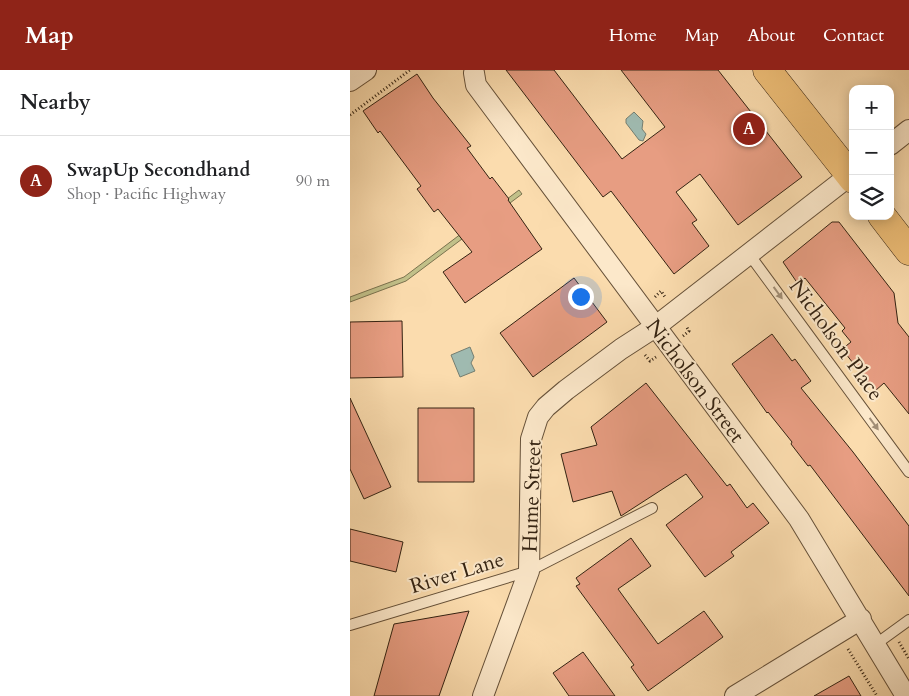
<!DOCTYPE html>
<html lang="en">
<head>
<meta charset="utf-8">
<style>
	:root { --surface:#fff; --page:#f6f6f6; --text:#202124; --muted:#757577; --line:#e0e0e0; --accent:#8f2418 }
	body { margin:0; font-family:Cardo,serif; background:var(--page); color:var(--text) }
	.controls { position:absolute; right:15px; top:15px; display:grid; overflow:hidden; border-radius:10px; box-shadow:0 2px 12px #0003 }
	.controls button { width:45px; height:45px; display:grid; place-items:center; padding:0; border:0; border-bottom:1px solid var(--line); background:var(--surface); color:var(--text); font:25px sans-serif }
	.you { position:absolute; left:230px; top:226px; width:18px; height:18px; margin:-12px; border:4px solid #fff; border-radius:50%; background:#1a73e8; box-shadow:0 0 0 8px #1a73e833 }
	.badge { display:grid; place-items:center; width:32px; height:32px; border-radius:50%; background:var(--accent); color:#fff; font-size:16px; font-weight:700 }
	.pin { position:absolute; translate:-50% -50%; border:2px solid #fff; box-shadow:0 1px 5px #0006 }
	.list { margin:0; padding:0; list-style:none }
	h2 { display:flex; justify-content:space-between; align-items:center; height:65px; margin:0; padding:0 20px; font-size:21px }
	h2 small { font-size:16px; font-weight:400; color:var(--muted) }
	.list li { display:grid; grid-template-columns:32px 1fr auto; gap:15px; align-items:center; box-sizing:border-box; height:90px; padding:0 20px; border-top:1px solid var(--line) }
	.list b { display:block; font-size:19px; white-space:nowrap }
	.list p { margin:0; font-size:16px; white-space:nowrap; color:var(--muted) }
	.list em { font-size:16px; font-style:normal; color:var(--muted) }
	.icon { flex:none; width:28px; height:28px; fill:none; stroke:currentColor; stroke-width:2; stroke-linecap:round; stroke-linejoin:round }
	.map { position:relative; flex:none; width:559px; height:626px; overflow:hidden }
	header { display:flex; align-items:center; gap:30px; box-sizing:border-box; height:70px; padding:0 25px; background:var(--accent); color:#fff }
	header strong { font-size:24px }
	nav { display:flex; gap:28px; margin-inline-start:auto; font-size:18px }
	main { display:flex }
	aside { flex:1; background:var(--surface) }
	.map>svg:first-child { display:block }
	.green { fill:#c1c089; stroke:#7a724e }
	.water { fill:#9fbab0; stroke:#747e71 }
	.building { fill:#e79d82; stroke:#342312 }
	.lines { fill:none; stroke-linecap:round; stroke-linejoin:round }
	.lane-casing { stroke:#665139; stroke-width:12 }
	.street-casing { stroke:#665139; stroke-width:22 }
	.primary-casing { stroke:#342312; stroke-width:29 }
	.path { stroke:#342312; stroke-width:3; stroke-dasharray:1 2.5; stroke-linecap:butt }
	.lane { stroke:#fce8ca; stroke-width:10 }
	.street { stroke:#fce8ca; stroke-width:20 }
	.primary { stroke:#eebe77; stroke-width:28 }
	.oneway { fill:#a28f77 }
	.labels { text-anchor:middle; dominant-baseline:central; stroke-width:4; stroke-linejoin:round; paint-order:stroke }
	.street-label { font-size:21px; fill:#342312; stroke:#fce8ca }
</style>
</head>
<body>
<header>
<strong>Map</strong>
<nav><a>Home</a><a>Map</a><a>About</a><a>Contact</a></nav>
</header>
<main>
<aside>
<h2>Nearby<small></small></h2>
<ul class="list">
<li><span class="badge">A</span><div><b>SwapUp Secondhand</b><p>Shop · Pacific Highway</p></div><em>90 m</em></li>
</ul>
</aside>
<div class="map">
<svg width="559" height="626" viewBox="0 0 559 626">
	<rect width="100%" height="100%" fill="#fbdcae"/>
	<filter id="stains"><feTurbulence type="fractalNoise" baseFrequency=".004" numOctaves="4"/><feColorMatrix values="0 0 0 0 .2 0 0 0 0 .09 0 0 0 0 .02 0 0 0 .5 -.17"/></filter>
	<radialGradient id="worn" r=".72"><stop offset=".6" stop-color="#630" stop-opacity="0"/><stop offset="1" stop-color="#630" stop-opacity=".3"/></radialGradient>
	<!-- green -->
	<path class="green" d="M169 120 172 124 56 211 0 232V227L54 207Z"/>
	<!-- water -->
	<path class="water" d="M284 42 293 51 292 59 296 64 293 71 289 70 276 53V49Z
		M120 277 124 287 121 293 125 301 110 307 101 285Z"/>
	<!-- building -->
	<path class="building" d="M156 0H204L272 89 315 57 271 0H368L452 107 388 155 350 104 326 122 347 150 342 153 359 176 324 204 261 121 253 127Z
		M67 4 83 28 121 76 117 78 140 109 142 107 159 129 158 130 192 179 115 233 93 202 122 182 88 139 84 142 67 119 71 116 30 61 28 63 13 41Z
		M482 152H489L544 223 548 253 559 267V344L534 313 525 321 492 279 501 272 492 261 495 258 455 208 448 214 433 192Z
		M224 208 257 252 183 307 150 263Z
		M52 251 53 307 0 308V252Z
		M422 264 442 291 445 289 461 311 451 318 503 382 559 456V526L460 395 458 396 441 374 442 372 418 342 417 343 382 294Z
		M296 313 377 416 380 414 397 438 403 433 419 453 381 482 384 486 355 507 316 455 353 427 336 404 271 446 262 421 223 432 211 384 247 375 241 357Z
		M0 328 41 417 14 429 0 399Z
		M68 338H124V412H68Z
		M0 459 53 472 46 502 0 491Z
		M281 468 301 496 268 519 308 574 354 541 373 567 298 621 281 597 284 595 226 516 230 514 226 508Z
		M119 541 89 626H24L44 554Z
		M233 582 265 626H219L203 603Z
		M499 606 511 626H464Z"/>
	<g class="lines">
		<defs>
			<path id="lane" d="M399 184 559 402
				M0 555 179 501 302 438
				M526 574 559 550"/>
			<path id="street" d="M124 3 126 15 449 449 556 626
				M0 11 16 0
				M540 75 559 60
				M133 626 179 501 181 369 188 347 196 337 216 320 271 279 305 257 503 103
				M385 626 511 549"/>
			<path id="primary" d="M417 0 503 109
				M532 146 559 181"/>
		</defs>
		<!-- lane casing -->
		<use href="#lane" class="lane-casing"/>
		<!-- street casing -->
		<use href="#street" class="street-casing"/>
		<!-- primary casing -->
		<use href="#primary" class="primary-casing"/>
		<!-- path -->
		<path class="path" d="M0 45 60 0
			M305 227 311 221 315 227
			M333 266 339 261 336 256
			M295 285 300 291 306 287
			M549 572 559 589
			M498 579 527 626"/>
		<!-- lane -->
		<use href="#lane" class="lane"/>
		<!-- street -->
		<use href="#street" class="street"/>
		<!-- primary -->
		<use href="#primary" class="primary"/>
	</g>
	<!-- one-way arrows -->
	<defs><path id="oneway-solid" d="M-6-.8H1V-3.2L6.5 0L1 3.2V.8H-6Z" transform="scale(1.25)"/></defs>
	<g class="oneway">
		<use href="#oneway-solid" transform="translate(428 223) rotate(54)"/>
		<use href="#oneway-solid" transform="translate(524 354) rotate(54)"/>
	</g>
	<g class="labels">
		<!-- street labels -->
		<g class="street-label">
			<text transform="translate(486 270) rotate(54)">Nicholson Place</text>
			<text transform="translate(345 311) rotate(53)">Nicholson Street</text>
			<text transform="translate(182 426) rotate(-88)">Hume Street</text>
			<text transform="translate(107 503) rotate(-17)">River Lane</text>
		</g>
	</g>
	<rect width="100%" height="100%" filter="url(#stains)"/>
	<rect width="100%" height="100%" fill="url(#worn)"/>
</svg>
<div class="controls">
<button>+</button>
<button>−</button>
<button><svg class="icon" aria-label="layers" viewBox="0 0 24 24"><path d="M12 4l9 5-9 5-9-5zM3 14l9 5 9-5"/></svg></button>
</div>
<div class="you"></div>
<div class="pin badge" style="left:399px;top:59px">A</div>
</div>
</main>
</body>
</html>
